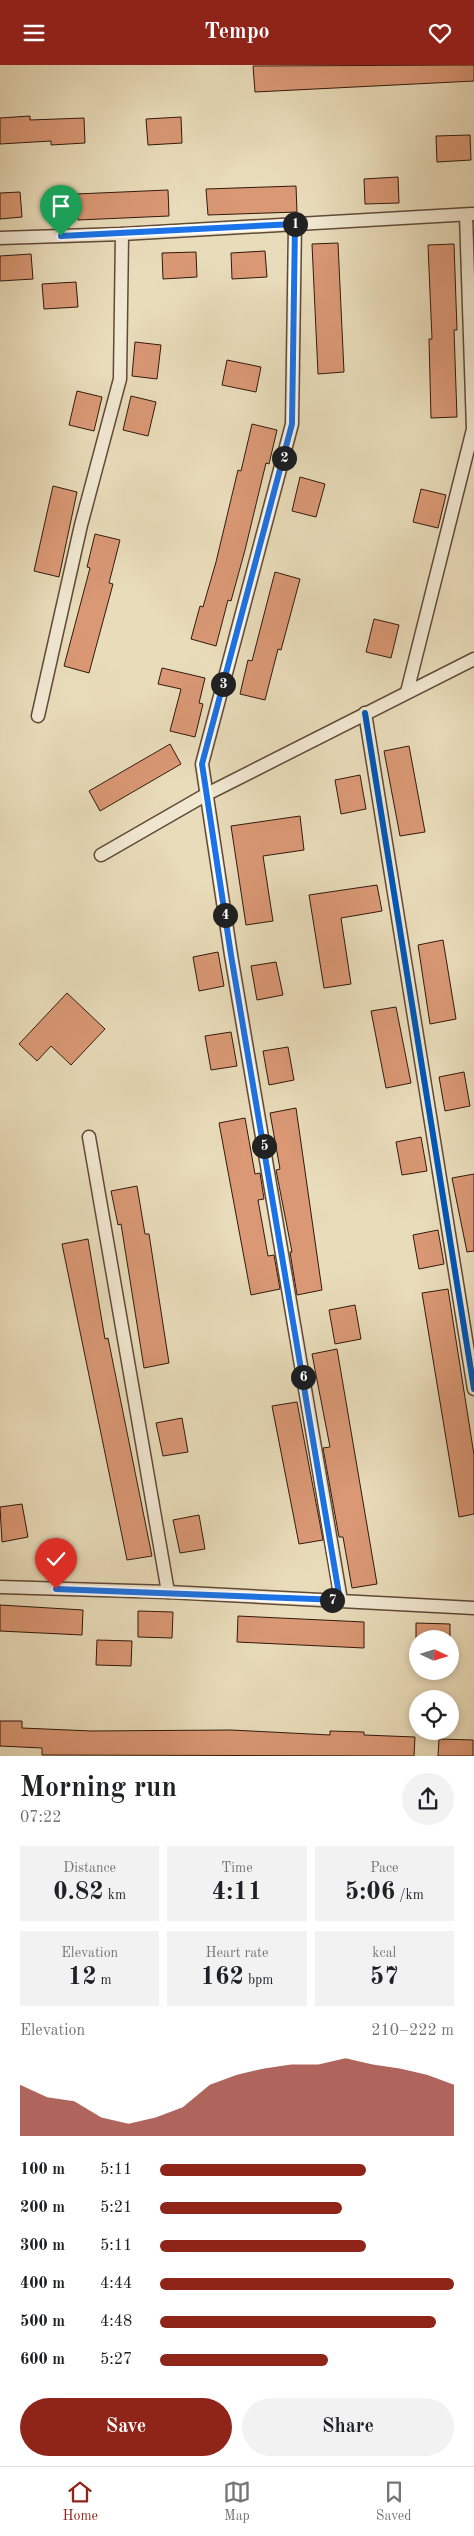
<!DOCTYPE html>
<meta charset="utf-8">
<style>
body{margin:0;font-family:"Old Standard TT",serif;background:#f2f2f2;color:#202124;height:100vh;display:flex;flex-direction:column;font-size:19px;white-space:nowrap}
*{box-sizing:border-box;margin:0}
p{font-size:16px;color:#757577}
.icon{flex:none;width:28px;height:28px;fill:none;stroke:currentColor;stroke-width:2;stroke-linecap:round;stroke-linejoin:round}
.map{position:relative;height:1691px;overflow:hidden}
.details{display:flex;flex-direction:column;background:#fff;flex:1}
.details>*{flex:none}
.needle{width:32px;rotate:94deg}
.fabs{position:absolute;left:409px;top:1565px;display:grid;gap:10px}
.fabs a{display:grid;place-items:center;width:50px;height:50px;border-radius:50%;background:#fff;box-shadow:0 2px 8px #0003;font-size:25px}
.pin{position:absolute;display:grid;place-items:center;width:42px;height:42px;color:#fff;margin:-51px -21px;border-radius:50% 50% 50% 0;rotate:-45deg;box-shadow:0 0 5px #0007}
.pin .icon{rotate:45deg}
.km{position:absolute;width:25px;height:25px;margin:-12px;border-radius:50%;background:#222;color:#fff;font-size:14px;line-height:25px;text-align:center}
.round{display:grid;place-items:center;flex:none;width:52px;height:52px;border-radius:26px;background:#f2f2f2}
.head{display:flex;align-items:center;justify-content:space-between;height:85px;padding:0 20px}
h1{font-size:28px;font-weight:600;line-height:38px}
.figures{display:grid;grid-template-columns:repeat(3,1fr);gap:8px;height:85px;padding:5px 20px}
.figures div{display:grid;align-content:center;border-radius:0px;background:#f2f2f2;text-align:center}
.figures b{font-size:25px;font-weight:600}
.figures small{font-size:14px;font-weight:400}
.figures p{font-size:14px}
.chart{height:140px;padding:10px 20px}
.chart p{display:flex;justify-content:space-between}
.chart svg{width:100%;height:90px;margin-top:5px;fill:#8f2418;opacity:.7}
.primary-button{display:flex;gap:10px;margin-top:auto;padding:10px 20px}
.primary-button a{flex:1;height:58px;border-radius:30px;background:#8f2418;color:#fff;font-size:20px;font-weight:600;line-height:58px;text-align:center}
.primary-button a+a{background:#f2f2f2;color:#202124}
ul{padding:0 20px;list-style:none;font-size:16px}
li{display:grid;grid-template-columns:80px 60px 1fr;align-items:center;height:38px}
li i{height:12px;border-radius:6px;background:#8f2418}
header{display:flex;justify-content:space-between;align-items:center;height:65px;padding:0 20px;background:#8f2418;color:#fff;font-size:22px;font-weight:600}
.dock{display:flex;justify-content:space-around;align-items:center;height:70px;border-top:1px solid #e0e0e0;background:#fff;font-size:14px;color:#757577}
.dock a{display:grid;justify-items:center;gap:2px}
.dock .selected{color:#8f2418}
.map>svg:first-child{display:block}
.building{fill:#da9875;stroke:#32190d}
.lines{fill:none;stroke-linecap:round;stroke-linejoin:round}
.street-casing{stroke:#604a38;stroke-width:15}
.street{stroke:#f1e8d2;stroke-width:12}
.cycleway-casing{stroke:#f1e8d2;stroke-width:9}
.cycleway{stroke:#0057b8;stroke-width:6}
.route-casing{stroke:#fff;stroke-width:10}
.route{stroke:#1a73e8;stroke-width:6}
</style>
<header><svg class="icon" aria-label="menu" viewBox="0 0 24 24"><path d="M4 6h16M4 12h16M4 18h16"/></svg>Tempo<svg class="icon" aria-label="heart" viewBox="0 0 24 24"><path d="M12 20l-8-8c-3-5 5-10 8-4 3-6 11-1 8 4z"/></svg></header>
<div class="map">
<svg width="474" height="1691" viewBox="0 0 474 1691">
<rect width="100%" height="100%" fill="#e9dcba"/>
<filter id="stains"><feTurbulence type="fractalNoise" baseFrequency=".004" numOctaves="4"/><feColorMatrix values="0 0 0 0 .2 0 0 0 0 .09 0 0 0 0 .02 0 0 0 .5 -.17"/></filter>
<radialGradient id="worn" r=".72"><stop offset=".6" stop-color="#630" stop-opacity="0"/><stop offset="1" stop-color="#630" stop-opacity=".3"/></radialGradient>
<g class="building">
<polygon points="474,0 474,16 255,27 253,1"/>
<polygon points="30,51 30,55 84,53 85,78 51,80 51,76 0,79 0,53"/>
<polygon points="181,52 182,78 148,80 146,54"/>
<polygon points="470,70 471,95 437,97 436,71"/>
<polygon points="398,112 399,138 365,139 364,114"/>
<polygon points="296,121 297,147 208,150 206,124"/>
<polygon points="168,125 169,151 78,155 76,129"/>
<polygon points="20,127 22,152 0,154 0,128"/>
<polygon points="338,178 344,307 318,309 312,179"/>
<polygon points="454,179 457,265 454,265 457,352 431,353 429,274 432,274 428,180"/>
<polygon points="265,186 267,212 232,214 231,188"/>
<polygon points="196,187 197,212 163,214 162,188"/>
<polygon points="31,189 33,214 0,216 0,191"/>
<polygon points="76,217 78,242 44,244 42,219"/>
<polygon points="135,277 161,280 157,314 132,311"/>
<polygon points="227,295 261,302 256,327 222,320"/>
<polygon points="77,326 102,332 94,366 69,360"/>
<polygon points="131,331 156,337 148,371 123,365"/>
<polygon points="252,359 277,365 269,399 266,398 245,485 231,536 228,535 216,581 191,574 200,541 203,542 216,497 238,405 241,406"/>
<polygon points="300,412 325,419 316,452 292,446"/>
<polygon points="53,421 77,427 59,512 34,506"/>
<polygon points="421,424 446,430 438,463 413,457"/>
<polygon points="95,469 120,475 109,518 113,519 89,608 64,601 90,503 87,502"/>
<polygon points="275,507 300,514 281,585 278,584 265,635 240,629 248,595 252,596"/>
<polygon points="374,554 399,560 391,593 366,587"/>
<polygon points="162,603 205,613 199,638 203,639 195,672 170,666 181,624 158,619"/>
<polygon points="170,679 181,699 100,746 89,726"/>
<polygon points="409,681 425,767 400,771 384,686"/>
<polygon points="360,710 366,744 341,749 335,715"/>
<polygon points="300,751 304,785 263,791 273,856 246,860 231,761"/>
<polygon points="377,820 382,846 341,853 351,919 324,923 309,830"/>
<polygon points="443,875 456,954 430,959 418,880"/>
<polygon points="218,887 224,921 199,926 193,892"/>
<polygon points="276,897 283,930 257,935 251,901"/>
<polygon points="67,928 105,964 71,1000 51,981 37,996 19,979"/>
<polygon points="396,942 411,1018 386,1023 371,946"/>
<polygon points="231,967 237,1001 211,1005 205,971"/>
<polygon points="288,982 294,1015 269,1020 263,986"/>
<polygon points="464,1007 470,1041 445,1046 439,1012"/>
<polygon points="296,1043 322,1225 297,1230 290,1187 292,1187 276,1105 280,1104 270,1048"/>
<polygon points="245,1053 255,1109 260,1108 264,1134 258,1135 268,1191 274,1190 280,1224 251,1230 219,1058"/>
<polygon points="421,1072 427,1106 402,1110 396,1077"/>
<polygon points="474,1109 474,1186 467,1187 452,1113"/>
<polygon points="137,1121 145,1169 149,1169 169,1298 144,1303 121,1159 118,1160 111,1126"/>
<polygon points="438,1165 444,1199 419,1204 413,1170"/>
<polygon points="88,1174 105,1274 108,1273 152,1491 127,1495 62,1179"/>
<polygon points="448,1224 474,1390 474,1449 459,1452 422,1228"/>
<polygon points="355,1240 361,1274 335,1279 329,1245"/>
<polygon points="337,1284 377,1519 352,1523 343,1472 339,1472 323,1383 330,1382 312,1289"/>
<polygon points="297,1337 323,1475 299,1479 272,1341"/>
<polygon points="182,1353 188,1387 163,1391 156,1358"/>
<polygon points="22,1439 28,1472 2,1477 0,1442"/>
<polygon points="199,1450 205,1484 180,1488 173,1455"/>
<polygon points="0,1540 83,1545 82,1570 0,1566"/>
<polygon points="138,1546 173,1547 172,1573 138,1572"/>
<polygon points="238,1551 364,1557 364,1583 237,1577"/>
<polygon points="416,1558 450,1559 450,1574 416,1574"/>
<polygon points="97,1575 132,1576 131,1601 96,1600"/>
<polygon points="0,1656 22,1656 22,1663 91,1666 231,1665 330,1670 330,1666 364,1667 364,1670 415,1672 414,1691 42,1690 42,1683 0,1681"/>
<polygon points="439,1674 473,1675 473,1691 438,1691"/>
</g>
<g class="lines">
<defs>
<g id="street">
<polyline points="295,159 292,359 202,699 231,890 341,1535"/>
<polyline points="0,173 122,169 472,149"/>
<polyline points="407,627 473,364 466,150"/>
<polyline points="365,648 474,1324"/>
<polyline points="38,651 81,460 120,314 122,169"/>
<polyline points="101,790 207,729 474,594"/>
<polyline points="89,1072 168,1527"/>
<polyline points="0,1522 168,1527 474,1543"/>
</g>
</defs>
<use href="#street" class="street-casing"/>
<use href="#street" class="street"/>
<defs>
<g id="cycleway">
<polyline points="295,159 292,359 202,699 231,890 341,1535"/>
<polyline points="365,648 474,1324"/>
</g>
</defs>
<use href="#cycleway" class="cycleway-casing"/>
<use href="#cycleway" class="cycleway"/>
</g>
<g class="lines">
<defs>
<polyline id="route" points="56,1524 340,1535 231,890 202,699 292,359 295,159 61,171"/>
</defs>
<use href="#route" class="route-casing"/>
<use href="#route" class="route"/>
</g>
<rect width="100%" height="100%" filter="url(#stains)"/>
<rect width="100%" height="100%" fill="url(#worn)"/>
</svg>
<div class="fabs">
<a><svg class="needle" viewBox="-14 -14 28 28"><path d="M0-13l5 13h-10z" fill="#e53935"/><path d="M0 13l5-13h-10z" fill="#757577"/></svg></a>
<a><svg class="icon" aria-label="locate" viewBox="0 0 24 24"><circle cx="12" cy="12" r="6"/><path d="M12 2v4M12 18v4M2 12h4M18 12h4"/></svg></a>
</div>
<div class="pin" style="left:61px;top:171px;background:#1e9e55"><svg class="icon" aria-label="arrive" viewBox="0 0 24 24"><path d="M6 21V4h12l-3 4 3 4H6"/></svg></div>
<div class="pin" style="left:56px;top:1524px;background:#d93025"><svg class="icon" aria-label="check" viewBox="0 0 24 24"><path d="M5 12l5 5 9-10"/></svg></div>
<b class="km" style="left:295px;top:159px">1</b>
<b class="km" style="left:284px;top:393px">2</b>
<b class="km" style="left:223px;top:619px">3</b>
<b class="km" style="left:225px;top:850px">4</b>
<b class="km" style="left:264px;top:1081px">5</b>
<b class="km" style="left:303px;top:1312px">6</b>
<b class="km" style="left:332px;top:1535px">7</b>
</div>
<section class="details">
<div class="head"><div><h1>Morning run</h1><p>07:22</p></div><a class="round"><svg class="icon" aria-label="share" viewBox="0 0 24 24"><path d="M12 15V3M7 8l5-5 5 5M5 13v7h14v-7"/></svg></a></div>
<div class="figures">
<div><p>Distance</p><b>0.82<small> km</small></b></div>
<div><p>Time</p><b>4:11</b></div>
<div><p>Pace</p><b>5:06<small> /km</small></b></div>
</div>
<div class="figures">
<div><p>Elevation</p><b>12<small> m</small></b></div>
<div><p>Heart rate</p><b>162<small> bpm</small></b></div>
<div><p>kcal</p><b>57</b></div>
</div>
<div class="chart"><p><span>Elevation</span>210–222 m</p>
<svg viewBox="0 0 160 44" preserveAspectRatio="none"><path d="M0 44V19L10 25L20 27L30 35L40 38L50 35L60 30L70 19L80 14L90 11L100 9L110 9L120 6L130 9L140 11L150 14L160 19V44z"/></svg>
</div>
<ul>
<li><b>100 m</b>5:11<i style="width:70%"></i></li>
<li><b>200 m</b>5:21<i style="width:62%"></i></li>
<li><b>300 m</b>5:11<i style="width:70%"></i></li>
<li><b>400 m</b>4:44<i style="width:100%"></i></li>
<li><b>500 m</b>4:48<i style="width:94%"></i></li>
<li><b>600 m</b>5:27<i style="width:57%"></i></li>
</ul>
<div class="primary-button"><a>Save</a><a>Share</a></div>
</section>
<nav class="dock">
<a class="selected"><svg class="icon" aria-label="home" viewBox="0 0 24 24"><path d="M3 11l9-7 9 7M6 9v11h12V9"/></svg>Home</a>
<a><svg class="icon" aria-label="map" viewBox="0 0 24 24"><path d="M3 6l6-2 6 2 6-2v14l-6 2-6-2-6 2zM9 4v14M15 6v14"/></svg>Map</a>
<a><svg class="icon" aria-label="saved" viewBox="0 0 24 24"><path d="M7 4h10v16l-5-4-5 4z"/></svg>Saved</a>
</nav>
